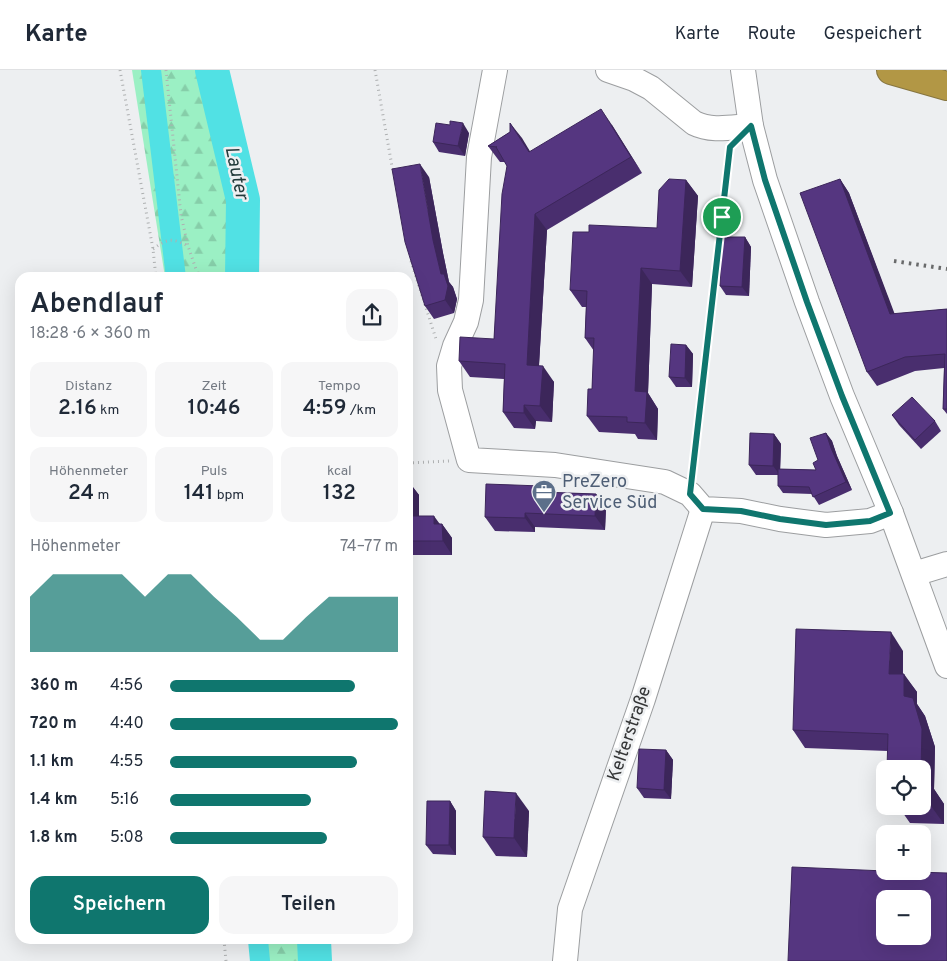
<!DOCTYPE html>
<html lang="de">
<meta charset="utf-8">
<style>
body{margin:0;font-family:Overpass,sans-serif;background:#f6f6f7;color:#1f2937;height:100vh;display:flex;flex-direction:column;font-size:19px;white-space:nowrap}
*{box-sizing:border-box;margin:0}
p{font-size:16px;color:#747a83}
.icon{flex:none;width:28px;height:28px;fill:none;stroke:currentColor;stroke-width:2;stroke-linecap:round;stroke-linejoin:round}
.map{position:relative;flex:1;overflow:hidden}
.drawer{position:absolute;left:15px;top:202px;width:398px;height:672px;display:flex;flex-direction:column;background:#fff;border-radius:15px;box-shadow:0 5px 20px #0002}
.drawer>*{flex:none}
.controls{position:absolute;left:876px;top:690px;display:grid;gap:10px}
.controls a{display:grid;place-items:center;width:55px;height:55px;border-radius:10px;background:#fff;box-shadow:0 5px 20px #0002;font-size:25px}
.pin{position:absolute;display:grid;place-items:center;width:42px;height:42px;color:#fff;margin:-21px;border:2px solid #fff;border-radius:50%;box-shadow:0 1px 5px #0007}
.round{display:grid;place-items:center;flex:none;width:52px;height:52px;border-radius:15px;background:#f6f6f7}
.overview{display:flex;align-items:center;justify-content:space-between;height:85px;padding:0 15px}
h1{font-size:28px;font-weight:600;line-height:38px}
.figures{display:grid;grid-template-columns:repeat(3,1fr);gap:8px;height:85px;padding:5px 15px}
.figures div{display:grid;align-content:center;border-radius:12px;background:#f6f6f7;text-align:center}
.figures b{font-size:21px;font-weight:600}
.figures small{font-size:14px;font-weight:400}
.figures p{font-size:14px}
.chart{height:140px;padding:10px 15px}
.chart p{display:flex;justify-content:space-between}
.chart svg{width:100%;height:90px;margin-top:5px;fill:#0f766e;opacity:.7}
.cta{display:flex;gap:10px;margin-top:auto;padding:10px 15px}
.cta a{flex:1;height:58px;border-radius:15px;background:#0f766e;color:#fff;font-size:20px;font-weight:600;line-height:58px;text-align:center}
.cta a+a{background:#f6f6f7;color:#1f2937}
ul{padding:0 15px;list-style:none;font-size:16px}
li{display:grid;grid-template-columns:80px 60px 1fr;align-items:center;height:38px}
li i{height:12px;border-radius:6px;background:#0f766e}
header{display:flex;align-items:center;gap:30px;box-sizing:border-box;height:70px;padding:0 25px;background:#fff;border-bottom:1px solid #e0e1e3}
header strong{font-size:24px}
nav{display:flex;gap:28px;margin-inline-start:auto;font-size:18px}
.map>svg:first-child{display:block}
.forest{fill:url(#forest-firs)}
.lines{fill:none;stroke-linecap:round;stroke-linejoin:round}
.canal{stroke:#51e1e4;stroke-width:20}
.river{stroke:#51e1e4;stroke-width:34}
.minor-casing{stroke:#9c9ea0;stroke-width:26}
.highway-casing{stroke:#867540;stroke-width:30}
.path{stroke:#aeb0b1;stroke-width:3;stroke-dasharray:1 4;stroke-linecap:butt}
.minor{stroke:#fff;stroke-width:24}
.highway{stroke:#b29745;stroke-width:28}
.rail{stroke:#696a6b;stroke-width:4;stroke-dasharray:2.5 5;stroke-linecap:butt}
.wall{fill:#492e6e}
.shaded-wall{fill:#3c265a}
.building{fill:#553680;stroke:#3c265a;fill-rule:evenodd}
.route-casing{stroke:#fff;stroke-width:10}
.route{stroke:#0f766e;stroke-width:6}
.labels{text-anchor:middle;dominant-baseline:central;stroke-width:5;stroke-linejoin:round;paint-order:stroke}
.service-label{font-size:18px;fill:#4e5e75;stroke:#edeff1;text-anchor:start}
.street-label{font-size:18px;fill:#343536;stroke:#edeff1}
.water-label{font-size:19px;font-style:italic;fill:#213a3a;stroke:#edeff1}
</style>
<header>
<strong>Karte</strong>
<nav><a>Karte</a><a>Route</a><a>Gespeichert</a></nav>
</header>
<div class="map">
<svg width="947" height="891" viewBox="0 0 947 891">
<defs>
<pattern id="forest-firs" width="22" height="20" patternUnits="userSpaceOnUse" patternTransform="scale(1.25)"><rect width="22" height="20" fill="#9bf0c4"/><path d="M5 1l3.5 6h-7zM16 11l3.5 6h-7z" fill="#86cea9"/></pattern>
</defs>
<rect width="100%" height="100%" fill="#edeff1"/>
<g class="forest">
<polygon points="132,0 222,0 253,122 251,207 165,207"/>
<polygon points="249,870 322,870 324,891 252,891"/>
</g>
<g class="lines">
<g class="canal">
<polyline points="151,0 176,208"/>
<polyline points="258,870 260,891"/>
</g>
<g class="river">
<polyline points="212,0 243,130 242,208"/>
<polyline points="314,870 315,891"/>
</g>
<defs>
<g id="minor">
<polyline points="495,0 479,87 471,230 466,252 455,276 449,296 450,320 469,390 555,395 665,412 690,424 703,439 741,441 780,449 826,455 870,451 891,443"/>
<path d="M608,0L634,9L651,18L694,53C712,62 732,57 751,56"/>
<polyline points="743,0 751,56 765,110 807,232 842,326 891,443 947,596"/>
<polyline points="914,504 947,494"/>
<polyline points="565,891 570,839 643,629 703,439"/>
</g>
<polyline id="highway" points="891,0 947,16"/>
</defs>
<use href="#minor" class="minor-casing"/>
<use href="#highway" class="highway-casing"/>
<g class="path">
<polyline points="120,0 153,179 156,208"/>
<polyline points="166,0 181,145 188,176 199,208"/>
<polyline points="375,0 393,102"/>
<path d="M153,179C168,168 172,168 188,176"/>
<polyline points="411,191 436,269"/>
<polyline points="408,393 449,391"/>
<polyline points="692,404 730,77"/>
<polyline points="224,870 226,891"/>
</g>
<use href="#minor" class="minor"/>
<use href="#highway" class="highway"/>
<polyline class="rail" points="894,191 947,199"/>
</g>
<g class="wall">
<polygon points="510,53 530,82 612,55 642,103 547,160 539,296 554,312 552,352 536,351 535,359 514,358 503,342 504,309 470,307 459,291 494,269 507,96 505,92 500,92 488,76 510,62"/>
<polygon points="469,63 465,86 439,82 433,72"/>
<polygon points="429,107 443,183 449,212 453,217 457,229 454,243 434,249 425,236"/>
<polygon points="840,109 849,123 894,244 947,239 947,344 943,339 944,298 915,301 877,316 867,302"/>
<polygon points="686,110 698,126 692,217 652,214 648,323 658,339 657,370 638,369 635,364 599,362 587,346 592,319 594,281 585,268 586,237 582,237 570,220 589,162 657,158"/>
<polygon points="745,167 751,177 749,226 726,225 720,216"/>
<polygon points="686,275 693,284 692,317 676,317 669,307"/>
<polygon points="892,345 935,351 941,361 921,379 899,355"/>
<polygon points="826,363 832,371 837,386 852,420 819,435 812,424 783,423 778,416 778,405 756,405 749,395 774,364 781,374 780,399 816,400"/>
<polygon points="408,412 409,412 419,425 419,446 440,454 442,454 452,468 452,485 408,485"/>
<polygon points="541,416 545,422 596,424 606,438 605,460 535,457 535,462 495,461 485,447"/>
<polygon points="903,581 903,604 917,622 917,634 925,646 935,677 934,719 944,734 944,754 910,753 898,736 922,736 888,681 805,678 793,660"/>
<polygon points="666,680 673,690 671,729 644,728 637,718"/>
<polygon points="450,731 456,741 456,785 433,784 426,775"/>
<polygon points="529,741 527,787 496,786 483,767"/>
</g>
<g class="shaded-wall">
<polygon points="601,39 612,55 642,103 631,87"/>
<polygon points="463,53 469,63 465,86 458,76"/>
<polygon points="510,53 522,68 540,98 529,82"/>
<polygon points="420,94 429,107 443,183 449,212 453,217 457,229 454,243 445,230 441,204 433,170"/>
<polygon points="840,109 849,123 900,258 890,244"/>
<polygon points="686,110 698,126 692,217 680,201"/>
<polygon points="535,144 547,160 538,311 527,295"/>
<polygon points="745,167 751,177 749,226 742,217"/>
<polygon points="641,198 652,214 648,323 658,339 657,370 645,353 635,321"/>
<polygon points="686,275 693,284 692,317 685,308"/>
<polygon points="543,296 554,312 552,352 540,336"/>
<polygon points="524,335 536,351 535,359 524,343"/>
<polygon points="826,363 832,371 837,386 852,420 846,412 831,378"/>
<polygon points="774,364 781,374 780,405 773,396"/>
<polygon points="409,412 419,425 419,460 409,446"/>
<polygon points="541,416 551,430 540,422"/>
<polygon points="596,424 606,438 605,460 595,446"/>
<polygon points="525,443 535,457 535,462 525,448"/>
<polygon points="434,446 442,457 442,454 452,468 452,485 443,471 434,454"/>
<polygon points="891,562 903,581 902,622 889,604"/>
<polygon points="904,604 917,622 917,634 925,646 935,677 934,719 944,734 944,754 931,736 922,718 922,699 921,699 904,626"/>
<polygon points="666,680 673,690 671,729 664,720"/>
<polygon points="516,723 529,741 527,787 514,768"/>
<polygon points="450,731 456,741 456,785 449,775"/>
</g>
<g class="building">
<polygon points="601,39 631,87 535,144 527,295 543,296 540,336 524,335 524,343 503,342 505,294 459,291 460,267 494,269 502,124 507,96 496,77 497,77 488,76 510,62 510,53 529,82"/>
<polygon points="450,51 463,53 458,76 433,72 436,53 450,55"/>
<polygon points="420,94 433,170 441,204 444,204 448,216 445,230 425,236 405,172 392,99"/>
<polygon points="669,109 686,110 680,201 641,198 635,321 647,322 645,353 627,352 627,347 587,346 588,319 592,319 594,268 585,268 587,221 570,220 573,162 589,162 589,155 657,158 659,120"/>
<polygon points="840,109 890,244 947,239 947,339 943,339 945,284 905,287 867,302 800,123"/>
<polygon points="722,167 745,167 742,217 720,216"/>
<polygon points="671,274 686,275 685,308 669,307"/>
<polygon points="912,327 935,351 915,370 892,345"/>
<polygon points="750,363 774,364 773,396 749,395"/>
<polygon points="826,363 831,378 846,412 813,427 809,417 778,416 778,399 816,400 813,393 818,390 810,368"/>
<polygon points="408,412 409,412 409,446 434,446 434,454 442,454 443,471 408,471"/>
<polygon points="486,414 541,416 540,422 596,424 595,446 525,443 525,448 485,447"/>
<polygon points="796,559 891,562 889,604 904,604 904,626 913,628 922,659 921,699 887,699 888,664 793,660"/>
<polygon points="639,679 666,680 664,720 637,718"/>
<polygon points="922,716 932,716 931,736 922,736"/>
<polygon points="485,721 516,723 514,768 483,767"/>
<polygon points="427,731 450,731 449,775 426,775"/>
<path d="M792,797L885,801L947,803V891H788ZM885,829H922V866H885Z"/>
</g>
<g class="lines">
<defs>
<polygon id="route" points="751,56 765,110 807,232 842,326 890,443 870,451 826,455 780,449 741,441 703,439 690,424 730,77"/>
</defs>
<use href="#route" class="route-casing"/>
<use href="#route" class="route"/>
</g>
<defs>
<symbol id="office-pin" viewBox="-11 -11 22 30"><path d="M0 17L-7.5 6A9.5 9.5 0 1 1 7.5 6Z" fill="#5c6f8a" stroke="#edeff1"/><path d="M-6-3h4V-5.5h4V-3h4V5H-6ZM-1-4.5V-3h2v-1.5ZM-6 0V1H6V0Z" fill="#fff"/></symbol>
</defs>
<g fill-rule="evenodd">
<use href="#office-pin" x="530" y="408" width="28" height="38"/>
</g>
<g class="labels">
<g class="service-label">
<text x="562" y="412">PreZero<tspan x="562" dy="21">Service Süd</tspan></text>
</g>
<g class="street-label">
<text transform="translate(630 664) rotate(-71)">Kelterstraße</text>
</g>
<g class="water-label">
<text transform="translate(236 103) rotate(78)">Lauter</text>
</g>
</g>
</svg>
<div class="controls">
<a><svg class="icon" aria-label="locate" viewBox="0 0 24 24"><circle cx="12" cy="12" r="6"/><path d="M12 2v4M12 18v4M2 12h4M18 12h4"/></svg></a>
<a>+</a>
<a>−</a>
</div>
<div class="pin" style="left:722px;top:147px;background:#1e9e55"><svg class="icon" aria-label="arrive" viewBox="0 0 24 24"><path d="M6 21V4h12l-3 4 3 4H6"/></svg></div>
<section class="drawer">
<div class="overview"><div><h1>Abendlauf</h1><p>18:28 · 6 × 360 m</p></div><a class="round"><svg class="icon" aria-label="share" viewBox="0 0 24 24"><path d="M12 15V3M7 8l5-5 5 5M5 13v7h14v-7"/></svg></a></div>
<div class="figures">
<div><p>Distanz</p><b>2.16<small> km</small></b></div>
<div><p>Zeit</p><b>10:46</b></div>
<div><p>Tempo</p><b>4:59<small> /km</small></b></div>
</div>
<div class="figures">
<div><p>Höhenmeter</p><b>24<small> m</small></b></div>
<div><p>Puls</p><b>141<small> bpm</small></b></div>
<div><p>kcal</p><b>132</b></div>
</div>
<div class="chart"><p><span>Höhenmeter</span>74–77 m</p>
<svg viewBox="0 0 160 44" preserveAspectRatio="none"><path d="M0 44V17L10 6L20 6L30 6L40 6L50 17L60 6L70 6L80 17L90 27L100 38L110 38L120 27L130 17L140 17L150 17L160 17V44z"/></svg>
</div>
<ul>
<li><b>360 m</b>4:56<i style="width:81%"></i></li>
<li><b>720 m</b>4:40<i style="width:100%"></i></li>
<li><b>1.1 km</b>4:55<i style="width:82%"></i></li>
<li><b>1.4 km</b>5:16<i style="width:62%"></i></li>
<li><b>1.8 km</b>5:08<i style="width:69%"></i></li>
</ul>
<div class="cta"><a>Speichern</a><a>Teilen</a></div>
</section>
</div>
